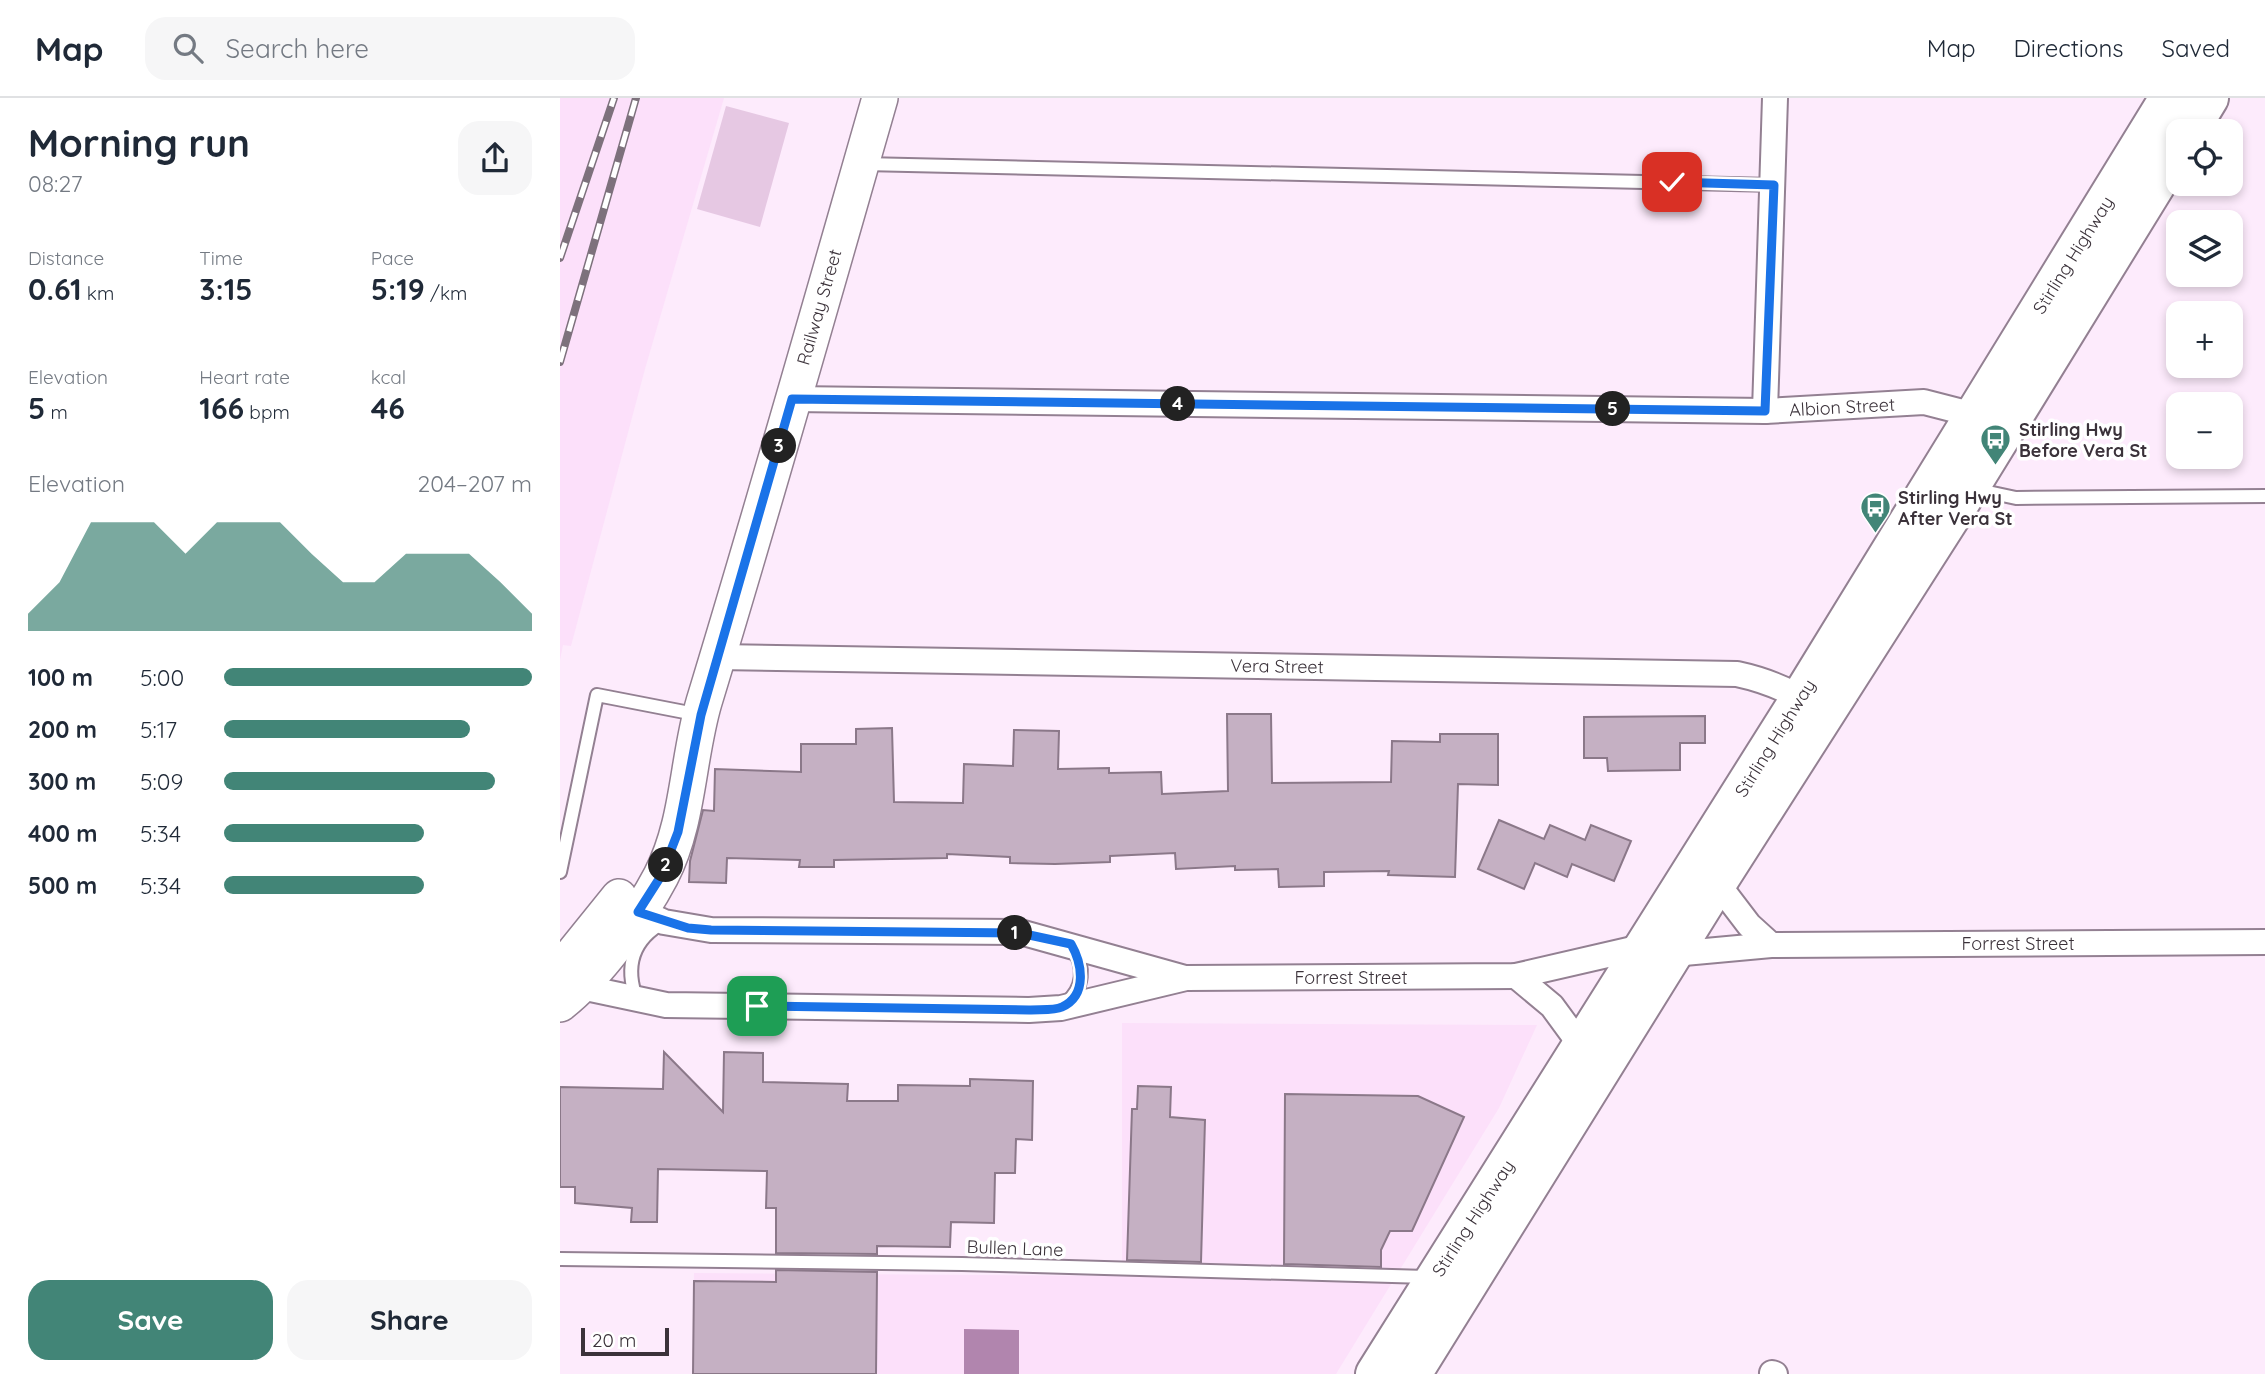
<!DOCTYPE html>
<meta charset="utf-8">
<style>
body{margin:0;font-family:Quicksand,sans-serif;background:#f6f6f7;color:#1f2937;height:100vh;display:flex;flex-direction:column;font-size:26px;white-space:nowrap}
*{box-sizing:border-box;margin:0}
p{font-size:23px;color:#747a83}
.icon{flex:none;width:38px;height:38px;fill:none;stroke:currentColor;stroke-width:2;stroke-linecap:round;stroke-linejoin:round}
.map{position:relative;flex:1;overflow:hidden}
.details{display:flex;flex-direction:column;background:#fff;width:560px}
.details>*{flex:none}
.buttons{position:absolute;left:1606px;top:21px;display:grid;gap:14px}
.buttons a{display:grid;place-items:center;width:77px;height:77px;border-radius:14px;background:#fff;box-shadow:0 4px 10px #0003;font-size:35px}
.scale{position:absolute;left:21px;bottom:18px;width:88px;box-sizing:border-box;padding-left:7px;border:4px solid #3b323a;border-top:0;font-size:19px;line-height:24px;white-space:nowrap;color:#3b323a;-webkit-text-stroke:5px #fff;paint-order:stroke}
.pin{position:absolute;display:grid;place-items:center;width:60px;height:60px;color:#fff;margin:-30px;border-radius:14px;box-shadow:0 4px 10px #0006}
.km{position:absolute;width:35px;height:35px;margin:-18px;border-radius:50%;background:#222;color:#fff;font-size:19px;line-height:35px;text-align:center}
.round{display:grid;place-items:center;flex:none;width:74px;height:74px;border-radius:21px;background:#f6f6f7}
.head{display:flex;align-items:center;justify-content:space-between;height:119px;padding:0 28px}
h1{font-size:38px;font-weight:700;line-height:52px}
.stats{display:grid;grid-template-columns:repeat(3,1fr);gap:10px;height:119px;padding:7px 28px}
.stats div{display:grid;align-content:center}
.stats b{font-size:30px;font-weight:700}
.stats small{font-size:19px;font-weight:400}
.stats p{font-size:19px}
.chart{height:196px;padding:14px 28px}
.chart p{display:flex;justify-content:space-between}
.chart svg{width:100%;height:126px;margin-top:7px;fill:#428577;opacity:.7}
.cta{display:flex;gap:14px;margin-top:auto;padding:14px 28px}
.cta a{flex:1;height:80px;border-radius:21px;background:#428577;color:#fff;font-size:28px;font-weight:700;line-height:80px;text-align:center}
.cta a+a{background:#f6f6f7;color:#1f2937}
ul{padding:0 28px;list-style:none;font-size:23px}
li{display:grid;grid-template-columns:112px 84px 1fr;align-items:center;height:52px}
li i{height:18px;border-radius:9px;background:#428577}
header{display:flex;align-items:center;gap:42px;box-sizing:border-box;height:98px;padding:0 35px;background:#fff;border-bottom:2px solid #e0e1e3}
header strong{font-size:33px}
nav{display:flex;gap:38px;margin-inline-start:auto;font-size:24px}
.search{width:490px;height:63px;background:#f6f6f7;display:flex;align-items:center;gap:18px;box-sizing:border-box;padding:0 24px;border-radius:21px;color:#747a83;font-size:26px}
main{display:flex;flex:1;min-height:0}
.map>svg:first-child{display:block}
.built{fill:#fce0fa}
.green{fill:#e6c8e3}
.water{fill:#b185ae}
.building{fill:#c5b0c3;stroke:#8b7889;stroke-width:2}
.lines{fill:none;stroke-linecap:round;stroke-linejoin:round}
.lane-casing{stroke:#938092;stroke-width:16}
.street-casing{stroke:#938092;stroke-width:28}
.secondary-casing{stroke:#938092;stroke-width:38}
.highway-casing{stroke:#938092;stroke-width:42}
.lane{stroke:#fff;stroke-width:12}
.street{stroke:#fff;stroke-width:24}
.secondary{stroke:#fff;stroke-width:35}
.highway{stroke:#fff;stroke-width:38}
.rail-casing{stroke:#7d717c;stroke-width:8}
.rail{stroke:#fff;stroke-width:5;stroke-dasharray:16;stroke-linecap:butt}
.route-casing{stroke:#fff;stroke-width:14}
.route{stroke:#1a73e8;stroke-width:9}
.labels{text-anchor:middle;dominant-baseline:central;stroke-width:7;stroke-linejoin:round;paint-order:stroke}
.street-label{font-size:18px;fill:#3b323a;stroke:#fff}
.poi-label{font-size:18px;font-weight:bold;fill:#3b323a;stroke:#fff;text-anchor:start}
</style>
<header>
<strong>Map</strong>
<div class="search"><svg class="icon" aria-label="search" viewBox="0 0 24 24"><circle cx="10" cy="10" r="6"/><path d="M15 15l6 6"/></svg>Search here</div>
<nav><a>Map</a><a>Directions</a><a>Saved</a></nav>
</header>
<main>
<section class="details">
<div class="head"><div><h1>Morning run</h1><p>08:27</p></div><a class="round"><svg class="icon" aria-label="share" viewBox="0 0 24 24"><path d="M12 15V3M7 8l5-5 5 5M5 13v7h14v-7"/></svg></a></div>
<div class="stats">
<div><p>Distance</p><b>0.61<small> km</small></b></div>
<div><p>Time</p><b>3:15</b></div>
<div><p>Pace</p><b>5:19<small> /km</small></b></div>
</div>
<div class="stats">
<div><p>Elevation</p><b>5<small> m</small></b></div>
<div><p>Heart rate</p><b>166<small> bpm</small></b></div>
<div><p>kcal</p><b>46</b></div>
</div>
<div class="chart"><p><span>Elevation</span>204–207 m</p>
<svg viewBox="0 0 160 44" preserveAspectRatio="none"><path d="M0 44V38L10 27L20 6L30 6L40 6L50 17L60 6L70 6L80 6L90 17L100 27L110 27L120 17L130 17L140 17L150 27L160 38V44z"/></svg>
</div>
<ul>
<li><b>100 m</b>5:00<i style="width:100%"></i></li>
<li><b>200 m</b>5:17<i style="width:80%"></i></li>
<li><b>300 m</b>5:09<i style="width:88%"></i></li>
<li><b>400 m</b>5:34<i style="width:65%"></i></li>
<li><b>500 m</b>5:34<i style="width:65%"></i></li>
</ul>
<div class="cta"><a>Save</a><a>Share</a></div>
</section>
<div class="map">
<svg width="1705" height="1276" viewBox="0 0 1705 1276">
<rect width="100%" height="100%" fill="#fdebfc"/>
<g class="built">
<polygon points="0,0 164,0 85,271 11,548 3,547 0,562"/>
<polygon points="562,925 977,927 939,1010 776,1276 132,1276 134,1175 562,1178"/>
</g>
<polygon class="green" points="166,8 229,25 200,129 137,111"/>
<polygon class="water" points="404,1231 459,1232 459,1276 404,1276"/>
<g class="building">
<polygon points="667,616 711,616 712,685 831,684 832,643 880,644 880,636 938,636 938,687 898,686 895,779 828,777 829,773 764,774 764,788 719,789 718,771 675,772 675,768 616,771 615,755 550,758 550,764 495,766 450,765 450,759 387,756 387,760 274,762 274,769 239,769 240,762 167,760 166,785 129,784 130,763 143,712 154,713 155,671 241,674 241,646 296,646 296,631 332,630 334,704 403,705 404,666 453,668 454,632 499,633 498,671 549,670 549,675 601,674 602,696 668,693"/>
<polygon points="1145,618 1145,645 1120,645 1120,672 1048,673 1047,660 1024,660 1024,619"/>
<polygon points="939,722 984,741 990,727 1025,742 1031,727 1071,743 1054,783 1012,766 1007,779 975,765 964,791 918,771"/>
<polygon points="104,954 163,1014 164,954 203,955 203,984 288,986 287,1003 338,1003 338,987 410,988 410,981 473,983 472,1042 456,1041 455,1075 435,1075 434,1125 391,1124 390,1149 317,1148 317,1156 216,1155 216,1110 206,1110 207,1073 98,1071 97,1124 71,1124 72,1110 15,1105 15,1089 0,1089 0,989 103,991"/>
<polygon points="578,988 611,989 610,1019 645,1022 641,1164 567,1162 572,1011 577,1011"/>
<polygon points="725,996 858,998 904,1019 852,1133 830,1133 821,1152 821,1169 724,1166"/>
<polygon points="216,1172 317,1174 316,1276 133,1276 134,1183 216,1184"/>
</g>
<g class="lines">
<defs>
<g id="lane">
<polyline points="304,66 1214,87"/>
<polyline points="1418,387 1428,394 1456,400 1705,398"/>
<polyline points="0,774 37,597 140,617"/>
<path d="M77,902C64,868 73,841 104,824"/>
<path d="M506,905C524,890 525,869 513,850"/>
<polyline points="0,1161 402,1166 867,1179"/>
</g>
<g id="street">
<polyline points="232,301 1205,313 1364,304 1399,313 1423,328"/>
<polyline points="1205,313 1215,0"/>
<path d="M158,559L1177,576C1205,582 1228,591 1253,607"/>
<polyline points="1157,785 1189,827 1211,847"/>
<polyline points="67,807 104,824 151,832 460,834 625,880"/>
<polyline points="1113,856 1211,847 1705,844"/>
<polyline points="956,878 992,908 1022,949"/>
<polyline points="7,886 106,907 469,912 501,910 626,880 956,878 1086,848"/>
<polyline points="1212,1275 1215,1276"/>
</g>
<g id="secondary">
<polyline points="0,872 59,799"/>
<path d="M0,906C37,877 79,820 101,778C129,724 127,662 144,604C205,404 262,202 320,0"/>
</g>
<g id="highway">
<polyline points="1629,33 1649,0"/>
<polyline points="815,1276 1241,599 1609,0"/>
<polyline points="852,1276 1157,785 1413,384 1619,49"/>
</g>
</defs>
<use href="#lane" class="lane-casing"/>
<use href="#street" class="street-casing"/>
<use href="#secondary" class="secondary-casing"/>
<use href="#highway" class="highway-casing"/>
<use href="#lane" class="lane"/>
<use href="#street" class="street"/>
<use href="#secondary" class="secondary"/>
<use href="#highway" class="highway"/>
<defs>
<g id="rail">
<polyline points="0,160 54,0"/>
<polyline points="0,264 76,0"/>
</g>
</defs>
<use href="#rail" class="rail-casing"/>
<use href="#rail" class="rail"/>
</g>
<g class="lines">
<defs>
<path id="route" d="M197,908L469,912C478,911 494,913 502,909C528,897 522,865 511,846L460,835L151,832L128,830L78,814L101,778L118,734L141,617L232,301L1205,313L1214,87L1112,84"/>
</defs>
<use href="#route" class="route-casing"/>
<use href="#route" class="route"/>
</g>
<defs>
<symbol id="bus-pin" viewBox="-11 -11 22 30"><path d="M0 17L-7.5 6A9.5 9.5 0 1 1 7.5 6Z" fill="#428577" stroke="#fff"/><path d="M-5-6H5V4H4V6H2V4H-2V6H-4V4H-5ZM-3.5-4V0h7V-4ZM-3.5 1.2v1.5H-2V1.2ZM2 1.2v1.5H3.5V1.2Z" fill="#fff"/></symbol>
</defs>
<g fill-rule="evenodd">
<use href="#bus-pin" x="1418" y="324" width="35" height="47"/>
<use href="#bus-pin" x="1298" y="392" width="35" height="47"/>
</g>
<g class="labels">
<g class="street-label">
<text transform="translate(1513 157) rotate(-58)">Stirling Highway</text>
<text transform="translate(259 209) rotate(-74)">Railway Street</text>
<text transform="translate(1282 309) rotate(-3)">Albion Street</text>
<text transform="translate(717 568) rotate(1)">Vera Street</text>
<text transform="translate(1215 640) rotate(-58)">Stirling Highway</text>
<text x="1458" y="845">Forrest Street</text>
<text x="791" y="879">Forrest Street</text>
<text transform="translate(913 1120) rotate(-57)">Stirling Highway</text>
<text transform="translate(455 1150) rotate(2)">Bullen Lane</text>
</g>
<g class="poi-label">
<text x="1459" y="331">Stirling Hwy<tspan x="1459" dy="21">Before Vera St</tspan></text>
<text x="1338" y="399">Stirling Hwy<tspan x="1338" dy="21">After Vera St</tspan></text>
</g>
</g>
</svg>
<div class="buttons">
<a><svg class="icon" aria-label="locate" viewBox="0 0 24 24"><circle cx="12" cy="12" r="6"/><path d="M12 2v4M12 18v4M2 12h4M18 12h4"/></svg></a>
<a><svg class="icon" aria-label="layers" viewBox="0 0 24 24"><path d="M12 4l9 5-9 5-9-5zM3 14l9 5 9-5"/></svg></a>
<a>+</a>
<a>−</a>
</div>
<div class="scale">20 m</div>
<div class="pin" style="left:197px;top:908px;background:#1e9e55"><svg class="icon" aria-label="arrive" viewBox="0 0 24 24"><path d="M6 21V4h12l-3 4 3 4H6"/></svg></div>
<div class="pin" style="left:1112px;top:84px;background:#d93025"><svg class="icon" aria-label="check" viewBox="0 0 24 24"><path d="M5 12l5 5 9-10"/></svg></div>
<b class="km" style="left:455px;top:835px">1</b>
<b class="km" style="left:106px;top:767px">2</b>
<b class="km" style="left:219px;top:348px">3</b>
<b class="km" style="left:618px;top:306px">4</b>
<b class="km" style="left:1053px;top:311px">5</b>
</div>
</main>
